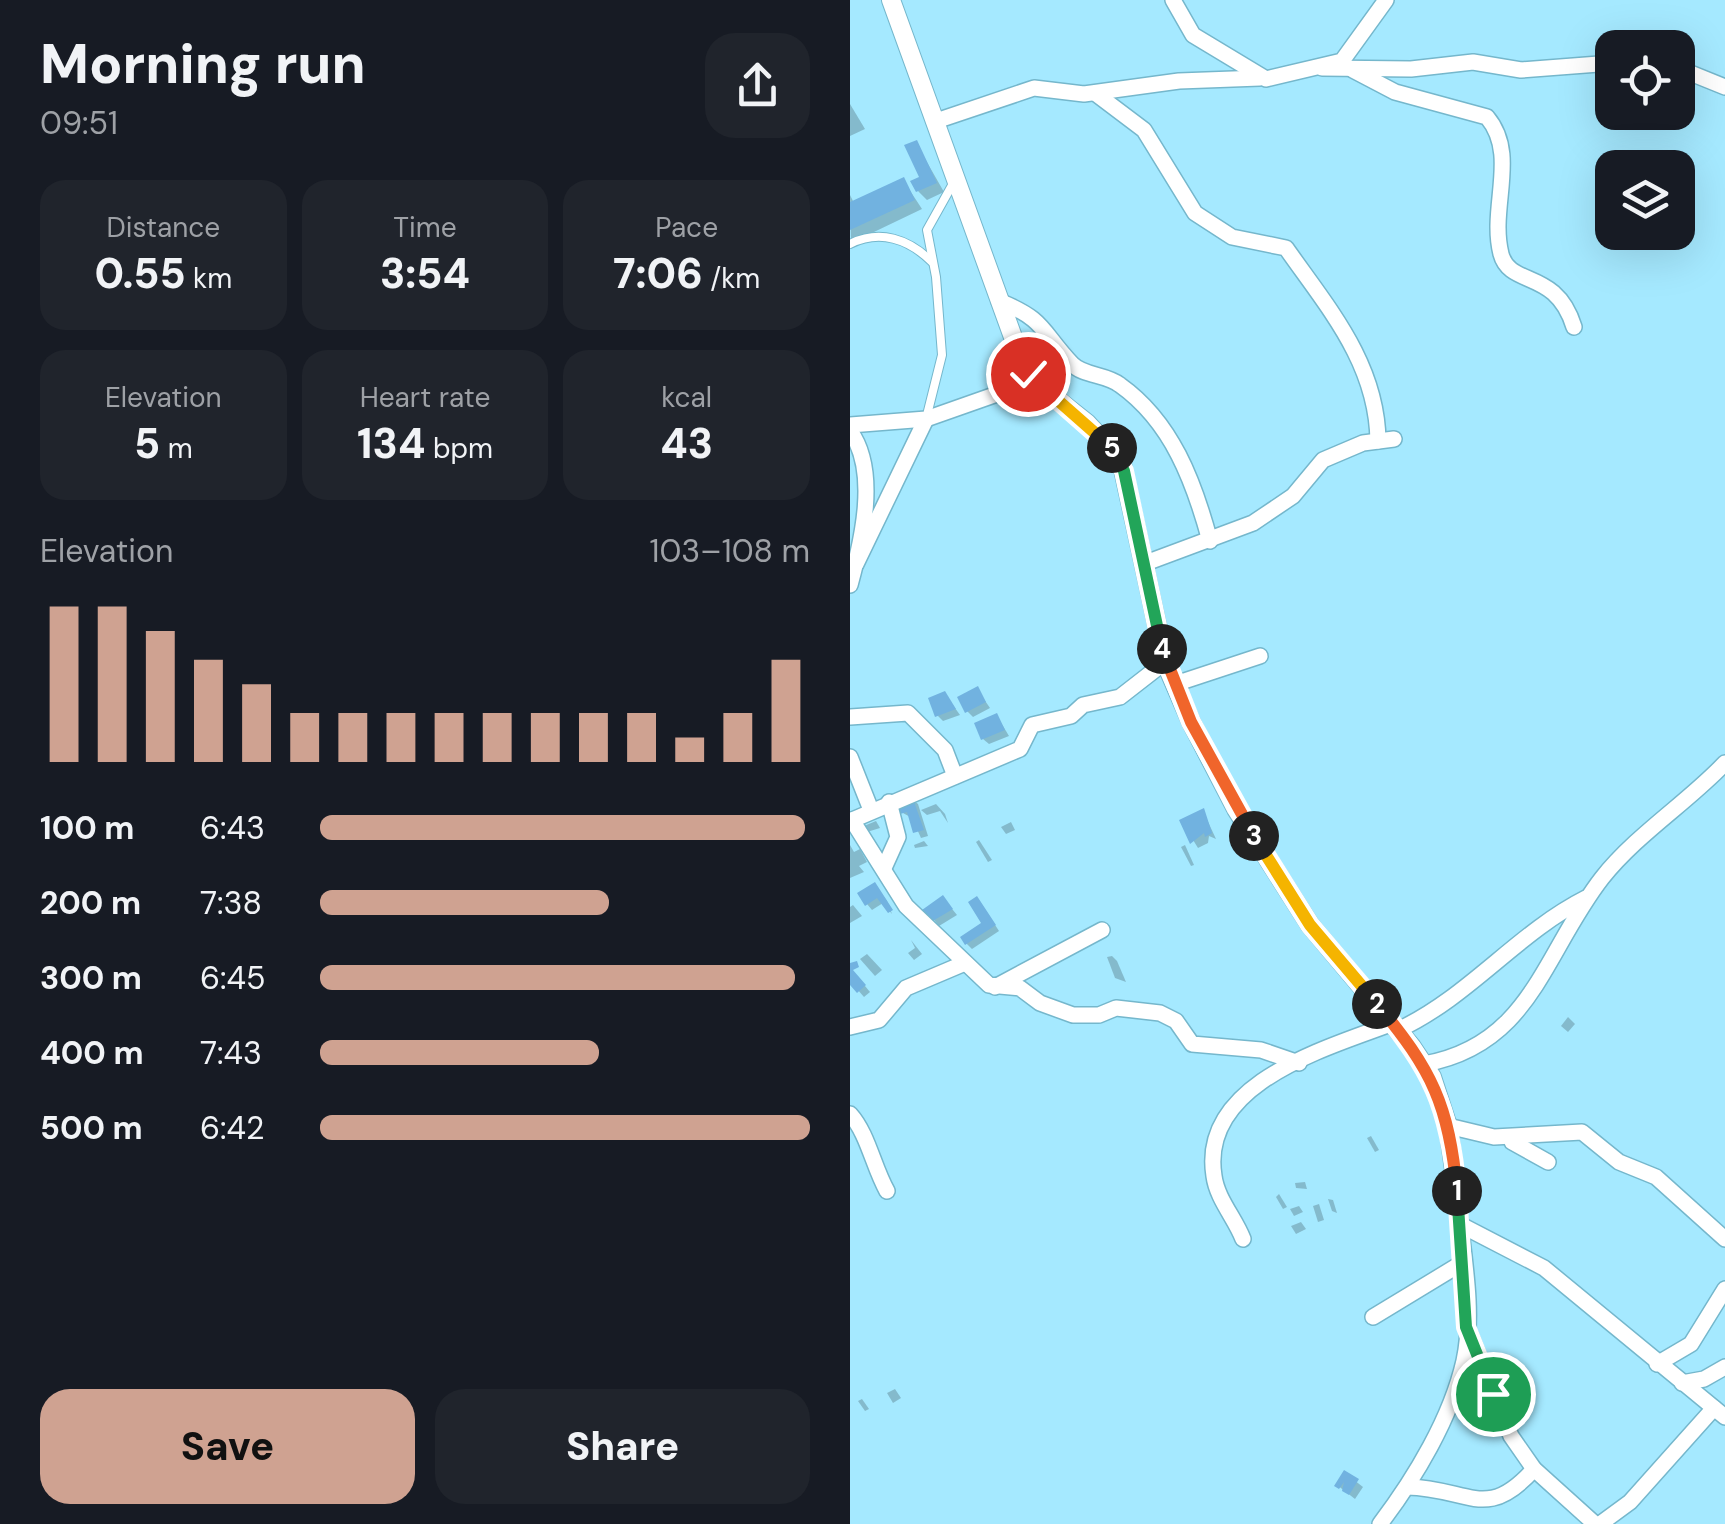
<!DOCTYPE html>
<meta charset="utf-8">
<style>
body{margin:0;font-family:"DM Sans",sans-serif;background:#20242c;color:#f1f3f6;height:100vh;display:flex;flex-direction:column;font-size:38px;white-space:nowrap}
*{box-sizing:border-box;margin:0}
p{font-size:32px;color:#9ea1a6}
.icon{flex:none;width:55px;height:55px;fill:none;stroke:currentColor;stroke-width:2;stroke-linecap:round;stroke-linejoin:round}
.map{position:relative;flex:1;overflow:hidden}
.sheet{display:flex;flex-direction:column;background:#171b24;width:850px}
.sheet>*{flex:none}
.tools{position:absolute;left:745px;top:30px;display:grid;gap:20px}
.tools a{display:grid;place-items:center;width:100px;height:100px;border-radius:20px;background:#171b24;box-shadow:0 10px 40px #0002;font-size:50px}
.pin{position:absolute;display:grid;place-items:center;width:85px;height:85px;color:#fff;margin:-42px;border:5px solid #fff;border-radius:50%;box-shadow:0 2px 10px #0007}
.km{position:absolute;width:50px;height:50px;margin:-25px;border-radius:50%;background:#222;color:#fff;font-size:28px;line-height:50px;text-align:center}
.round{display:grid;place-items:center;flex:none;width:105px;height:105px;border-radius:30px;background:#20242c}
.head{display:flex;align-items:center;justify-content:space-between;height:170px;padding:0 40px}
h1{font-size:55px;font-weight:800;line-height:75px}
.figures{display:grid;grid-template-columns:repeat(3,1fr);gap:15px;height:170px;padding:10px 40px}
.figures div{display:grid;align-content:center;border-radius:25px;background:#20242c;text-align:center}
.figures b{font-size:42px;font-weight:800}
.figures small{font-size:28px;font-weight:400}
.figures p{font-size:28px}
.chart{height:280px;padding:20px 40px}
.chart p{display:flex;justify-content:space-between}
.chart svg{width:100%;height:180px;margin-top:10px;stroke:#cfa291;stroke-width:6}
.primary-button{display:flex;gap:20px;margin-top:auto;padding:20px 40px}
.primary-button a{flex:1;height:115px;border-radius:30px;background:#cfa291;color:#111;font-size:40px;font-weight:800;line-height:115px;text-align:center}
.primary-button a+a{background:#20242c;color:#f1f3f6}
ul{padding:0 40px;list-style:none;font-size:32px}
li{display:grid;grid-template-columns:160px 120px 1fr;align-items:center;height:75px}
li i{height:25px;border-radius:12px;background:#cfa291}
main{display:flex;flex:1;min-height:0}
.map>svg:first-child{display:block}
.shadow{fill:#0003}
.building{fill:#71b2e0}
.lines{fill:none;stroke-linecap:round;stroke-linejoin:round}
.service-casing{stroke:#75b7cc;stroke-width:10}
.minor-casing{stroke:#75b7cc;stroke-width:18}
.tertiary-casing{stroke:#75b7cc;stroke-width:20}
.service{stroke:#fff;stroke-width:8}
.minor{stroke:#fff;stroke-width:15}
.tertiary{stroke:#fff;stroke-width:18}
.split-1-casing{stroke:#fff;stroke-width:20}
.split-2-casing{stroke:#fff;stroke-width:20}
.split-3-casing{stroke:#fff;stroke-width:20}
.split-4-casing{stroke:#fff;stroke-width:20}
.split-5-casing{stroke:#fff;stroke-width:20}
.split-6-casing{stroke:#fff;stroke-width:20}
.split-1{stroke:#22a559;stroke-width:12}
.split-2{stroke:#f0652b;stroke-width:12}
.split-3{stroke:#f5b400;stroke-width:12}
.split-4{stroke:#f0652b;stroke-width:12}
.split-5{stroke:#22a559;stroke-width:12}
.split-6{stroke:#f5b400;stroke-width:12}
</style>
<main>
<section class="sheet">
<div class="head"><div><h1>Morning run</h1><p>09:51</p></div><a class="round"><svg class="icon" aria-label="share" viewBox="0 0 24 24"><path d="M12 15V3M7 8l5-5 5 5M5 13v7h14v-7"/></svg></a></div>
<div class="figures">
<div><p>Distance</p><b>0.55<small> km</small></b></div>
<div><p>Time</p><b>3:54</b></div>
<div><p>Pace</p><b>7:06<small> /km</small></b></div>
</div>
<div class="figures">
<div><p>Elevation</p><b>5<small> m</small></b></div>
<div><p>Heart rate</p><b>134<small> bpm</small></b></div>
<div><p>kcal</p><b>43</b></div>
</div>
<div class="chart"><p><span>Elevation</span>103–108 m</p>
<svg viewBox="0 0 160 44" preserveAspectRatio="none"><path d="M5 44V6M15 44V6M25 44V12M35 44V19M45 44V25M55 44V32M65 44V32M75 44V32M85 44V32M95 44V32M105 44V32M115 44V32M125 44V32M135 44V38M145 44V32M155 44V19"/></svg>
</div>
<ul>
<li><b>100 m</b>6:43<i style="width:99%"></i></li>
<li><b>200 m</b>7:38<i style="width:59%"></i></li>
<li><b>300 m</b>6:45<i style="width:97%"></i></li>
<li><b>400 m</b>7:43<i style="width:57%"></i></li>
<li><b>500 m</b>6:42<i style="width:100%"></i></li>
</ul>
<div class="primary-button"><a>Save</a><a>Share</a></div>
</section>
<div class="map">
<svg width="875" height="1524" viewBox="0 0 875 1524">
<rect width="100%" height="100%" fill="#a5e9ff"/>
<g class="shadow">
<polygon points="0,104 15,129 0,136"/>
<polygon points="66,143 94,192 77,200 68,191 73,178"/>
<polygon points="53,180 72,209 1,243 0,195 4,203"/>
<polygon points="127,689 140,708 123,717 117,711"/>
<polygon points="95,694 110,715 93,721 88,716"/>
<polygon points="147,716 159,736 139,744 133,739"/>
<polygon points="62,799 68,804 78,836 71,838 62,818 53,813"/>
<polygon points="86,804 95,814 98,823 90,811 77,815 71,810"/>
<polygon points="353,811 366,839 359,836 358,843 348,848 332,822"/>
<polygon points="26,821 30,828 17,832 14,826"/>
<polygon points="161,822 165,830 156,834 151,827"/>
<polygon points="129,840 142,860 138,862 126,842"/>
<polygon points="74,841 78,846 65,848 64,845"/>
<polygon points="0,845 4,852 10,849 17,862 9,866 14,872 0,878"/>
<polygon points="335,845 344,865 341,866 331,847"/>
<polygon points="25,885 37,901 42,914 33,903 22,910 17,904"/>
<polygon points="98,904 107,915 89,926 76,910"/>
<polygon points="3,905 12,916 0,923 0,907"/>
<polygon points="132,905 149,931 122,949 116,943 135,924"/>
<polygon points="61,940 72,954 64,960 58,953 65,948"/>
<polygon points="17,954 32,970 25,976 10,959"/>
<polygon points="262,956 267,961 276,982 265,978 257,957"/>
<polygon points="0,968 20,992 14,997 0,981"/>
<polygon points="718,1017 725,1024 718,1032 711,1026"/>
<polygon points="521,1136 529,1150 525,1152 517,1138"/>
<polygon points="455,1182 457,1189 446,1188 445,1183"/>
<polygon points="429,1194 437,1207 433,1209 426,1197"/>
<polygon points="478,1199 483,1200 487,1213 482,1211"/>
<polygon points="469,1204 474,1220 468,1222 463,1206"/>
<polygon points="449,1206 453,1212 444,1216 440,1209"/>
<polygon points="451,1222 456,1229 446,1234 441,1226"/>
<polygon points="45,1389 51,1398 43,1403 37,1393"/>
<polygon points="12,1399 19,1409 15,1411 8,1401"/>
<polygon points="495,1473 513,1487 505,1499 487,1485"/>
</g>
<g class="building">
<polygon points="67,140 87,183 66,192 60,181 69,177 54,145"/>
<polygon points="54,177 65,200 0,230 0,202"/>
<polygon points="128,686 136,702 115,713 107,697"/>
<polygon points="95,691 106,709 85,717 78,698"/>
<polygon points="147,713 155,730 131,740 124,723"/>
<polygon points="62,796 74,830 63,833 57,812 50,814 46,801"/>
<polygon points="354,808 362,833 355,837 354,833 340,844 329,820"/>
<polygon points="25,882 43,910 38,913 27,898 15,906 7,893"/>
<polygon points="93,895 103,909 81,922 72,910"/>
<polygon points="127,896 146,925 115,945 110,937 131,923 118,902"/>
<polygon points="7,961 9,967 3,970 16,985 7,993 0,985 0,963"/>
<polygon points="494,1470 509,1479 499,1495 492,1491 494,1482 489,1489 484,1486"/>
</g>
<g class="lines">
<defs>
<g id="service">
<path d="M0,244C30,229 59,239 82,262"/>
<polyline points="76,419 92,355 86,277 77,230 105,180"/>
</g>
<g id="minor">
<polyline points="323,0 343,35 416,79 492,61 536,0"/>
<polyline points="472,68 561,69 623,62 671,70 762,63"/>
<polyline points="828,68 875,87"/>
<path d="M503,70L545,92L637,117C669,155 639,207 651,254C660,288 706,268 724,327"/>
<path d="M245,93L294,130L345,213L382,237L436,248C478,308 527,363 528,441"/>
<polyline points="86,121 184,88 234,94 329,81 410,78"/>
<path d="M149,301C196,320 190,330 222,364C233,376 256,374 270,385C322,422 344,482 360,541"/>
<polyline points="0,425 76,419 184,381"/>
<path d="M0,431C29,471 12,541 0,585"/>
<polyline points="6,564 76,419"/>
<polyline points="293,564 403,523 443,496 473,460 513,443 544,439"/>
<polyline points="325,684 410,656"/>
<polyline points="0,717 58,713 95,750 105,776"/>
<polyline points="0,757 21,810"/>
<polyline points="2,820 56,906 139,985 170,988 190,1003 223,1015 249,1015 266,1008 310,1013 326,1021 342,1044 411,1050 449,1063"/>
<polyline points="0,821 170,749 182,725 221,716 233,705 270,697 315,662"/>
<polyline points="34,868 48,837 39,802"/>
<polyline points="145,987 252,930"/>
<polyline points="0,1027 29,1020 56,988 115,963"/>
<path d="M548,1030C619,997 667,933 736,898"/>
<path d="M574,1064C681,1045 693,954 752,878C787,834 837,803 875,763"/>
<path d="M0,1114C18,1134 23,1166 37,1191"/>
<polyline points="598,1126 644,1137 732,1132 769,1162 806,1177 875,1239"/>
<polyline points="662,1142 698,1162"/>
<polyline points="609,1224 694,1268 875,1417"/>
<path d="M393,1239C385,1218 367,1199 364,1176C349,1083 477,1048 543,1023"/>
<polyline points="523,1317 612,1263"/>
<polyline points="620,1335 661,1436 684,1469 745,1524"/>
<polyline points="807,1364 841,1344 875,1289"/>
<polyline points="832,1383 854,1379 875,1367"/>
<path d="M557,1487C619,1488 636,1523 684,1469"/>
<path d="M530,1524C565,1478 601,1418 614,1361C626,1306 610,1241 606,1185"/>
<polyline points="750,1524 780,1502 864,1408"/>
</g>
<polyline id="tertiary" points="41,0 172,362 184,381 237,423 271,460 315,662 341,722 386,809 460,925 562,1047 582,1077 598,1126 606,1185"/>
</defs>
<use href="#service" class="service-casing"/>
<use href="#minor" class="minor-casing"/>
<use href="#tertiary" class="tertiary-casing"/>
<use href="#service" class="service"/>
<use href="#minor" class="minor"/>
<use href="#tertiary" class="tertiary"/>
</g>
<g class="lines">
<defs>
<polyline id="split-1" points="607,1191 616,1327 643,1394"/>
<path id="split-2" d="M527,1004C582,1070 599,1105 607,1191"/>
<polyline id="split-3" points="404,836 460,925 527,1004"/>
<polyline id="split-4" points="312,649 341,722 404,836"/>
<polyline id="split-5" points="262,448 274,471 312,649"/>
<polyline id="split-6" points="178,374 262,448"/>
</defs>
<use href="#split-1" class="split-1-casing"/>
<use href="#split-2" class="split-2-casing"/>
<use href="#split-3" class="split-3-casing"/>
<use href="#split-4" class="split-4-casing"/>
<use href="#split-5" class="split-5-casing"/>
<use href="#split-6" class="split-6-casing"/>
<use href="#split-1" class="split-1"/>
<use href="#split-2" class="split-2"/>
<use href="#split-3" class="split-3"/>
<use href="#split-4" class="split-4"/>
<use href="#split-5" class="split-5"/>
<use href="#split-6" class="split-6"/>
</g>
</svg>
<div class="tools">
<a><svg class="icon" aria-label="locate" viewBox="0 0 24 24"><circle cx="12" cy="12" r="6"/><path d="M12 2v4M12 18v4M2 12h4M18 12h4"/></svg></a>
<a><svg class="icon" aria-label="layers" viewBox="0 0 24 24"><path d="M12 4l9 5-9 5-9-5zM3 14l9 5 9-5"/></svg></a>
</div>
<div class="pin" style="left:643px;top:1394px;background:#1e9e55"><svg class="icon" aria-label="arrive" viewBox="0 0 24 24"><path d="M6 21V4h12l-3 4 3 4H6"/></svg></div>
<div class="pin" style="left:178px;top:374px;background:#d93025"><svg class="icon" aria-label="check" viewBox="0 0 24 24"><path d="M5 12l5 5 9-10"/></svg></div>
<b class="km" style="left:607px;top:1191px">1</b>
<b class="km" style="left:527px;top:1004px">2</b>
<b class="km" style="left:404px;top:836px">3</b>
<b class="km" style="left:312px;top:649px">4</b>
<b class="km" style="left:262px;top:448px">5</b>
</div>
</main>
